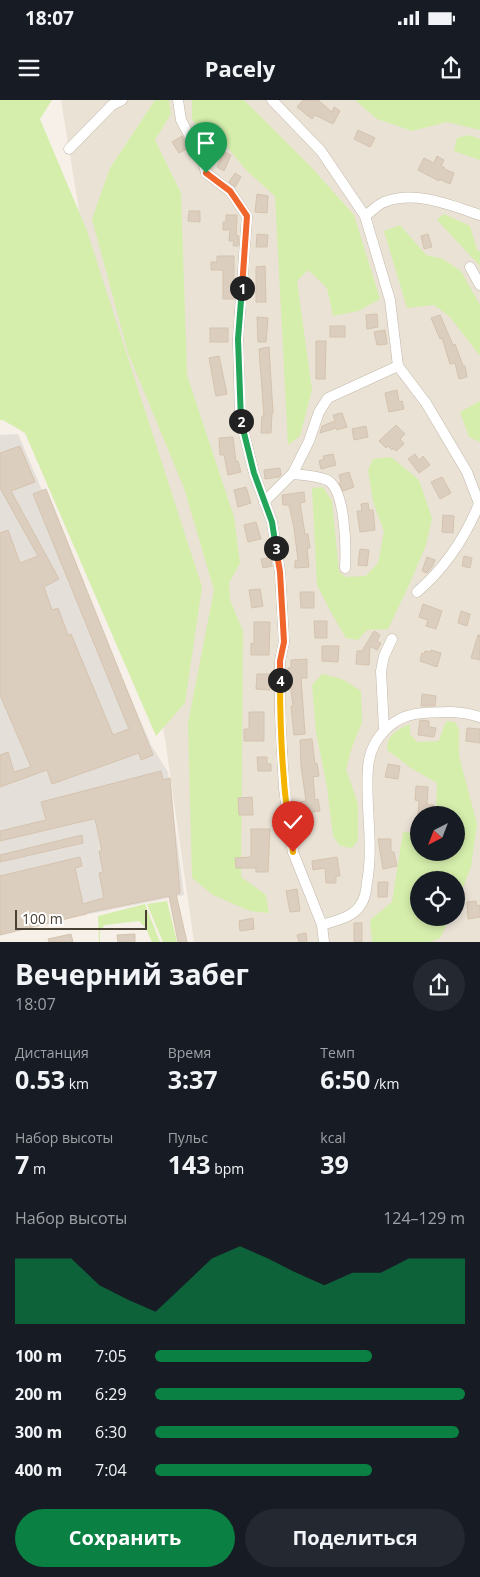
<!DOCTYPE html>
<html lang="ru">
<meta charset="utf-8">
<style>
body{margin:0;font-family:"Open Sans",sans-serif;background:#242831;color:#f1f3f6;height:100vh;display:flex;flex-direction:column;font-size:19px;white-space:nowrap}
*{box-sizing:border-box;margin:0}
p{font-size:16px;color:#9ea1a6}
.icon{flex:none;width:28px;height:28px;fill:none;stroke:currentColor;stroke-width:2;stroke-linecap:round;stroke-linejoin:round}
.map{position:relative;height:842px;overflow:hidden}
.side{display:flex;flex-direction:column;background:#171b24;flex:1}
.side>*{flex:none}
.needle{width:32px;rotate:222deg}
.tools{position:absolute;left:410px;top:706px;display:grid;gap:10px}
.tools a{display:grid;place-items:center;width:55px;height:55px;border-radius:50%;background:#171b24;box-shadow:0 2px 8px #0003;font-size:25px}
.scale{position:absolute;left:15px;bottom:12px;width:132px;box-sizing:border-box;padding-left:5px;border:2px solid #4a4135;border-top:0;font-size:14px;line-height:18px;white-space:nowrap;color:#4a4135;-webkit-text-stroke:4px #fff;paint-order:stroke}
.pin{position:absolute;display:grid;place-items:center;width:42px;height:42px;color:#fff;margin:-51px -21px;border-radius:50% 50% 50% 0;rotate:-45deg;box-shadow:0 0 5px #0007}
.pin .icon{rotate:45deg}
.km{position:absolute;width:25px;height:25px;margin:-12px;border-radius:50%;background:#222;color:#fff;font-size:14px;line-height:25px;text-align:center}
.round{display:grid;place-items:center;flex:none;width:52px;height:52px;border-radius:26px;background:#242831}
.summary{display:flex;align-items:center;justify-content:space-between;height:85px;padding:0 15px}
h1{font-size:28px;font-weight:700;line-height:38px}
.metrics{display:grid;grid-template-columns:repeat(3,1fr);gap:8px;height:85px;padding:5px 15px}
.metrics div{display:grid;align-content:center}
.metrics b{font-size:25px;font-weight:700}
.metrics small{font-size:14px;font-weight:400}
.metrics p{font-size:14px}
.chart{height:140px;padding:10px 15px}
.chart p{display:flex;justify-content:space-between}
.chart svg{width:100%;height:90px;margin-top:5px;fill:#0b8043;opacity:.7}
.cta{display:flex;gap:10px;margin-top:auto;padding:10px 15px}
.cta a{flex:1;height:58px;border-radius:30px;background:#0b8043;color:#fff;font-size:20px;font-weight:700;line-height:58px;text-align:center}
.cta a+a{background:#242831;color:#f1f3f6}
ul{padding:0 15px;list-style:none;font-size:16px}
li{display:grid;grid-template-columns:80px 60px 1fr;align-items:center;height:38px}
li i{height:12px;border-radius:6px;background:#0b8043}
.status{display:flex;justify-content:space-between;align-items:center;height:35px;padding:0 25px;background:#171b24;direction:ltr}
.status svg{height:14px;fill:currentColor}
header{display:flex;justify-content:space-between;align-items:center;height:65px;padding:0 15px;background:#171b24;font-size:22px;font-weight:700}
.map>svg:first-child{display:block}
.residential{fill:#eae2d5;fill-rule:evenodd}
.industrial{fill:#e5dfd9}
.green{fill:#d5eeac}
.building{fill:#dccebf;stroke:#d4c3ae}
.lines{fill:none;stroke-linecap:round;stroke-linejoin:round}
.street-casing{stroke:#c2b8a9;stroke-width:11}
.street{stroke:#fff;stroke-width:10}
.split-1-casing{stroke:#fff;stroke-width:10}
.split-2-casing{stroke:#fff;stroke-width:10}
.split-3-casing{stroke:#fff;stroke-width:10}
.split-4-casing{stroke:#fff;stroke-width:10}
.split-5-casing{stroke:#fff;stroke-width:10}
.split-6-casing{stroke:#fff;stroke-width:10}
.split-1{stroke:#f0652b;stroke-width:6}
.split-2{stroke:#22a559;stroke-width:6}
.split-3{stroke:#22a559;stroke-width:6}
.split-4{stroke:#f0652b;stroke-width:6}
.split-5{stroke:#f5b400;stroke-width:6}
.split-6{stroke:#f5b400;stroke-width:6}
</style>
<div class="status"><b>18:07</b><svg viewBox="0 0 49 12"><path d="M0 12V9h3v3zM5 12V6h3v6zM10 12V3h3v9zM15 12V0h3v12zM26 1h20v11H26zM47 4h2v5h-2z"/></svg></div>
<header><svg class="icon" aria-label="menu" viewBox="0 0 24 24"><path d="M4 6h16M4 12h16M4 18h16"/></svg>Pacely<svg class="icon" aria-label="share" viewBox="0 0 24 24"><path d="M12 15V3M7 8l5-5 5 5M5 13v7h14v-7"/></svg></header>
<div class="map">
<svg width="480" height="842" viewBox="0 0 480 842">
<rect width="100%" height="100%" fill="#f6f0e8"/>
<path class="residential" d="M61,0H480V842H194L165,639ZM419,715H456V752H419ZM419,780H456V818H419Z"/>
<polygon class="industrial" points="18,334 151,645 168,672 184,795 0,832 0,335"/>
<g class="green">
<polygon points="0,0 52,0 40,19 87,131 202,487 185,603 156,636 25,333 3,320 0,320"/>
<polygon points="155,0 169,0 171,14 155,40 181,93 187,275 234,417 240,463 229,483 230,500 243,531 241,777 266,795 269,813 250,811 213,795 192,778 188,623 214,490 184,388 128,253 92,119 110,68"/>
<polygon points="192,0 244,0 313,69 354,115 380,199 358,211 333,216 327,188 308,170 297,181 312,290 300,336 288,345 275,96 247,71 223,42 210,48 192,19"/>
<polygon points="355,0 480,0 480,30 447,22 412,31 377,19"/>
<polygon points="469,35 480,39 480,60 454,51 457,38"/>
<polygon points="444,114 470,126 477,150 480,151 480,166 437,120"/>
<polygon points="400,125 426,155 443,159 461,171 480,205 480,256 450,217 434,205 407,208 384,131"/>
<polygon points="480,301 480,342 469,337 460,312"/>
<polygon points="391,357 419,380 432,418 426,445 409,485 388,529 367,530 358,540 346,538 332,514 317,485 312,388 323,387 332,401 339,472 346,477 366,476 378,463 384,432 373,401 368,370 373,359"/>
<polygon points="322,574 342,579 361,591 362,623 352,647 346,669 358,704 358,740 352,748 340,746 333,736 327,687 316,632 312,585"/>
<path d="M447,621L455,622L459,630V656L477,724L471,767L456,805V780H419V818H450L440,838L430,842H372L370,820L392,802L403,732L419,733V752H456V715H436L437,683L411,668L387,650C387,634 397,630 410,624V634L417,642L439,641L444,626Z"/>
<polygon points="167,801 177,842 163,842 147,804"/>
<polygon points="145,804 160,842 152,842 145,827 139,821 105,825 100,831 100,842 99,842 98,816"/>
</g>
<g class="building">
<polygon points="303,0 318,0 332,12 334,7 340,11 333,24 315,15 312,19 297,7"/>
<polygon points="358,30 375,38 370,47 354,39"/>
<polygon points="182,36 188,48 179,53 172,42"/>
<polygon points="224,52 231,55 224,71 217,67"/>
<polygon points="437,56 444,60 441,66 445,68 444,69 454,73 450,84 439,79 439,81 418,70 424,58 434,63"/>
<polygon points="235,73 241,77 235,87 229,82"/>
<polygon points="257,94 268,96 267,113 255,112"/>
<polygon points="189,111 200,111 200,122 188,121"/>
<polygon points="226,115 237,115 236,135 239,136 238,146 233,146 234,141 229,141 230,130 223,130 223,122 226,122"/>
<polygon points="257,134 268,135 267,147 256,147"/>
<polygon points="428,134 432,147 424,149 421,136"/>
<polygon points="217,156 234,156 234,199 223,199 223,170 211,170 211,162 217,162"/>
<polygon points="265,166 266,202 256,202 256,167"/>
<polygon points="377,214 378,227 367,229 366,215"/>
<polygon points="440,215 453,245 455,244 463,266 465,266 467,277 459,279 455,263 450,264 442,238 440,239 431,218"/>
<polygon points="257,217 268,218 266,242 258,242"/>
<rect x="330" y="226" width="15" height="11"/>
<rect x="210" y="228" width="18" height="14"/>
<polygon points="385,230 387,244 377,245 374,232"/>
<polygon points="316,241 326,241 325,279 316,279"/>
<polygon points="269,247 273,313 272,313 271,333 261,333 262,316 264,316 259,249"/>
<polygon points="219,256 227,294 216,296 209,258"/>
<polygon points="397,290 399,302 402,301 404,309 389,312 385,293"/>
<polygon points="342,313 347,327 337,330 336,328 320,333 322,326 335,321 333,315"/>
<polygon points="396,325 405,334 400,339 404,344 396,351 393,348 392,350 388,346 386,348 379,341"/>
<polygon points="366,326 368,337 354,340 352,329"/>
<polygon points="233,337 236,362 238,361 241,372 228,375 224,355 220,355 219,338"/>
<polygon points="20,346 35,382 11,391 59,479 44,487 52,510 58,508 68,535 71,534 113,635 129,629 33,394 46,389 153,655 141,660 139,653 52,684 47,670 0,687 0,655 8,652 14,672 31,667 0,595 0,433 8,430 20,463 38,456 0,388 0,353"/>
<polygon points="333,354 336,365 321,369 319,361 324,359 323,356"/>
<polygon points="415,354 419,360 423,356 430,365 419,373 408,359"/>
<polygon points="280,368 281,375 279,377 265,379 264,370"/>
<polygon points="349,372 354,387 343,391 339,383 341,382 339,375"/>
<polygon points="442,377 451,393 440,399 431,382"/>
<polygon points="246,387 251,403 238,407 234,390"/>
<polygon points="304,392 305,402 300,403 305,434 308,434 310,448 307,448 309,467 295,468 295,461 298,460 294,428 289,405 283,405 282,395"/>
<polygon points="368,403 369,410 373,410 375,430 360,432 357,411 362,411 361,404"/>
<polygon points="443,415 454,416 453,433 442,432"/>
<polygon points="256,422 261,439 248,442 244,425"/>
<polygon points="360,449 369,450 367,466 358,465"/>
<polygon points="464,456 472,458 470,468 462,466"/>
<polygon points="271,457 272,466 263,468 261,459"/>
<polygon points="427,457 435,460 432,467 427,473 422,471"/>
<polygon points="260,489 263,506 252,508 249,490"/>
<polygon points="300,492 314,492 314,508 301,508"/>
<polygon points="423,504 442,511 436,529 426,526 428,520 419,517"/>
<polygon points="461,511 470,514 467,526 458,523"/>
<polygon points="314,521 327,521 327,538 315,538"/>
<polygon points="254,522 270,522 269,555 251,555 251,543 254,544"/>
<polygon points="374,531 380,535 377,541 381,543 377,550 370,546 369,565 356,564 357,551 362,551"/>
<polygon points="478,535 480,535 480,560 471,558"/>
<polygon points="322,546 339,546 338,562 322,561"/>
<polygon points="431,550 441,553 437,567 420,561 422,553 424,554 425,551 431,552"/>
<polygon points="307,559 307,578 301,578 305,634 294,635 291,606 293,606 288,568 291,568 291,560"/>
<polygon points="257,574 270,574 270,590 256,589"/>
<polygon points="422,594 436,596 435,606 421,606"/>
<polygon points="249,612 264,612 264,641 244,641 244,629 249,629"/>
<polygon points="420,620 429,621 429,627 436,628 434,637 418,635"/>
<polygon points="467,628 480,629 480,643 466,641"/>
<polygon points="312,639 315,664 317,663 319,676 313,677 315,700 318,699 320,711 312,712 314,723 303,724 300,702 306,701 301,666 300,640"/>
<polygon points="257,657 267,657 267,664 271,664 271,671 258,671"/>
<polygon points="388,664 400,666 398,679 385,677"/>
<polygon points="161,671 163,680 170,678 180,793 176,794 187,842 178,842 169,796 86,813 86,814 0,835 0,776 80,757 82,766 75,768 83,804 104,798 99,773 103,772 99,751 102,751 95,719 93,719 0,741 0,731 46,720 41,702"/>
<polygon points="416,686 428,687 427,705 434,705 433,715 418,715 419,701 415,700"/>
<polygon points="252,697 253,715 239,715 238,698"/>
<polygon points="251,729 270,729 268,772 256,772 256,768 236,768 235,758 251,757"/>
<polygon points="82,735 83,743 0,762 0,755"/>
<polygon points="378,739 391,739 391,752 394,752 397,766 383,769"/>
<polygon points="337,757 340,776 336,776 336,783 326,783 325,768 313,770 312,761"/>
<polygon points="378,782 388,782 387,797 378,797"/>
<polygon points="297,789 300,811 290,812 286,791"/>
<polygon points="476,801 477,806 480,805 480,817 468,819 467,802"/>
<polygon points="253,818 254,829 240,831 239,821"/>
<rect x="354" y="823" width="8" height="19"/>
<polygon points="306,833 307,842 299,842 297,835"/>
<polygon points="71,834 73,842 49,842 48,839"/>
<polygon points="135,834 135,842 118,842 117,835"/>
</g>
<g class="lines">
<defs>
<g id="street">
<polyline points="178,0 181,20 203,61 206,73 230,91 247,116 238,239 240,317 254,373 272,422 280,472 284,542 280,561 280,612 284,688 293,752 322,825 324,842"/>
<polyline points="272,0 321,51 365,116 390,200 398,266 426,303 467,372 480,406"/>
<polyline points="69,49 112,5 122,0"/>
<path d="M365,116C371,112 377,105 384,102C416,90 450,105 480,115"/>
<polyline points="470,167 480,185"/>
<path d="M293,374C303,375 317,376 327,380C346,389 346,450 345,468"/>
<polyline points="264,402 293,373 309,341 319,312 328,298 398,266"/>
<path d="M417,492C445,468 465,438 479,404"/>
<polyline points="384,629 381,571 384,556 392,539"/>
<path d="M322,825C334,821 351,818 359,807C365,800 366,791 367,782C374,745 365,706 368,668C370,638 394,614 424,613C445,612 460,610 480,617"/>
</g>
</defs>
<use href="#street" class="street-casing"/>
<use href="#street" class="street"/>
</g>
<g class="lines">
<defs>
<polyline id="split-1" points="206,73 230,91 247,116 242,188"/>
<polyline id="split-2" points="241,321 238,239 242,188"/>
<polyline id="split-3" points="241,321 254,373 272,422 276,448"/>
<polyline id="split-4" points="276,448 280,472 284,542 280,561 280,580"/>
<path id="split-5" d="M280,580C280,624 282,668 287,712"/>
<polyline id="split-6" points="287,712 293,752"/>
</defs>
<use href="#split-1" class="split-1-casing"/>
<use href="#split-2" class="split-2-casing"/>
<use href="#split-3" class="split-3-casing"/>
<use href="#split-4" class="split-4-casing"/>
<use href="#split-5" class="split-5-casing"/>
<use href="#split-6" class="split-6-casing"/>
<use href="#split-1" class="split-1"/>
<use href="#split-2" class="split-2"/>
<use href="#split-3" class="split-3"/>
<use href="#split-4" class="split-4"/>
<use href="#split-5" class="split-5"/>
<use href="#split-6" class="split-6"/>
</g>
</svg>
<div class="tools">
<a><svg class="needle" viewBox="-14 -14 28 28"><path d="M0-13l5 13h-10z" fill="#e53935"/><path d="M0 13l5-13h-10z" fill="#9ea1a6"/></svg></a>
<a><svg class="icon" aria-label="locate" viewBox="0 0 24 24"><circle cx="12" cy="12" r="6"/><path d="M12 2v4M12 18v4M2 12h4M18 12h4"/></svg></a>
</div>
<div class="scale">100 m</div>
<div class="pin" style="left:206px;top:73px;background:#1e9e55"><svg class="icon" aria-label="arrive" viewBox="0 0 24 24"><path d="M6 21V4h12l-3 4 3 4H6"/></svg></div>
<div class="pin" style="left:293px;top:752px;background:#d93025"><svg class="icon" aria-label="check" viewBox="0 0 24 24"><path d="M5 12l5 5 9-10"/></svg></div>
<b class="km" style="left:242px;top:188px">1</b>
<b class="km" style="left:241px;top:321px">2</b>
<b class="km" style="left:276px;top:448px">3</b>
<b class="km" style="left:280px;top:580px">4</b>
</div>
<section class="side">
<div class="summary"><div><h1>Вечерний забег</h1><p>18:07</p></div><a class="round"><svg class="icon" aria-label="share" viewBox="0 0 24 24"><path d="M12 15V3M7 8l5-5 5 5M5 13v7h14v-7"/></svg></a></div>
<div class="metrics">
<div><p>Дистанция</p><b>0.53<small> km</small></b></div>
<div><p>Время</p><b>3:37</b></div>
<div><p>Темп</p><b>6:50<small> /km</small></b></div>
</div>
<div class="metrics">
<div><p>Набор высоты</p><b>7<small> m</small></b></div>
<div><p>Пульс</p><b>143<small> bpm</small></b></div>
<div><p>kcal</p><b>39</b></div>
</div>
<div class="chart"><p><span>Набор высоты</span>124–129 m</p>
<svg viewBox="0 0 160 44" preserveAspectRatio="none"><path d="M0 44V12L10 12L20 12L30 25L40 32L50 38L60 25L70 12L80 6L90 12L100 19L110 25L120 19L130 19L140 12L150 12L160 12V44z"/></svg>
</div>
<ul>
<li><b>100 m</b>7:05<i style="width:70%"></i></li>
<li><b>200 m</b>6:29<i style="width:100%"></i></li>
<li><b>300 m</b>6:30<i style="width:98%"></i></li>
<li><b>400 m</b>7:04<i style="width:70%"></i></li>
</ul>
<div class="cta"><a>Сохранить</a><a>Поделиться</a></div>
</section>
